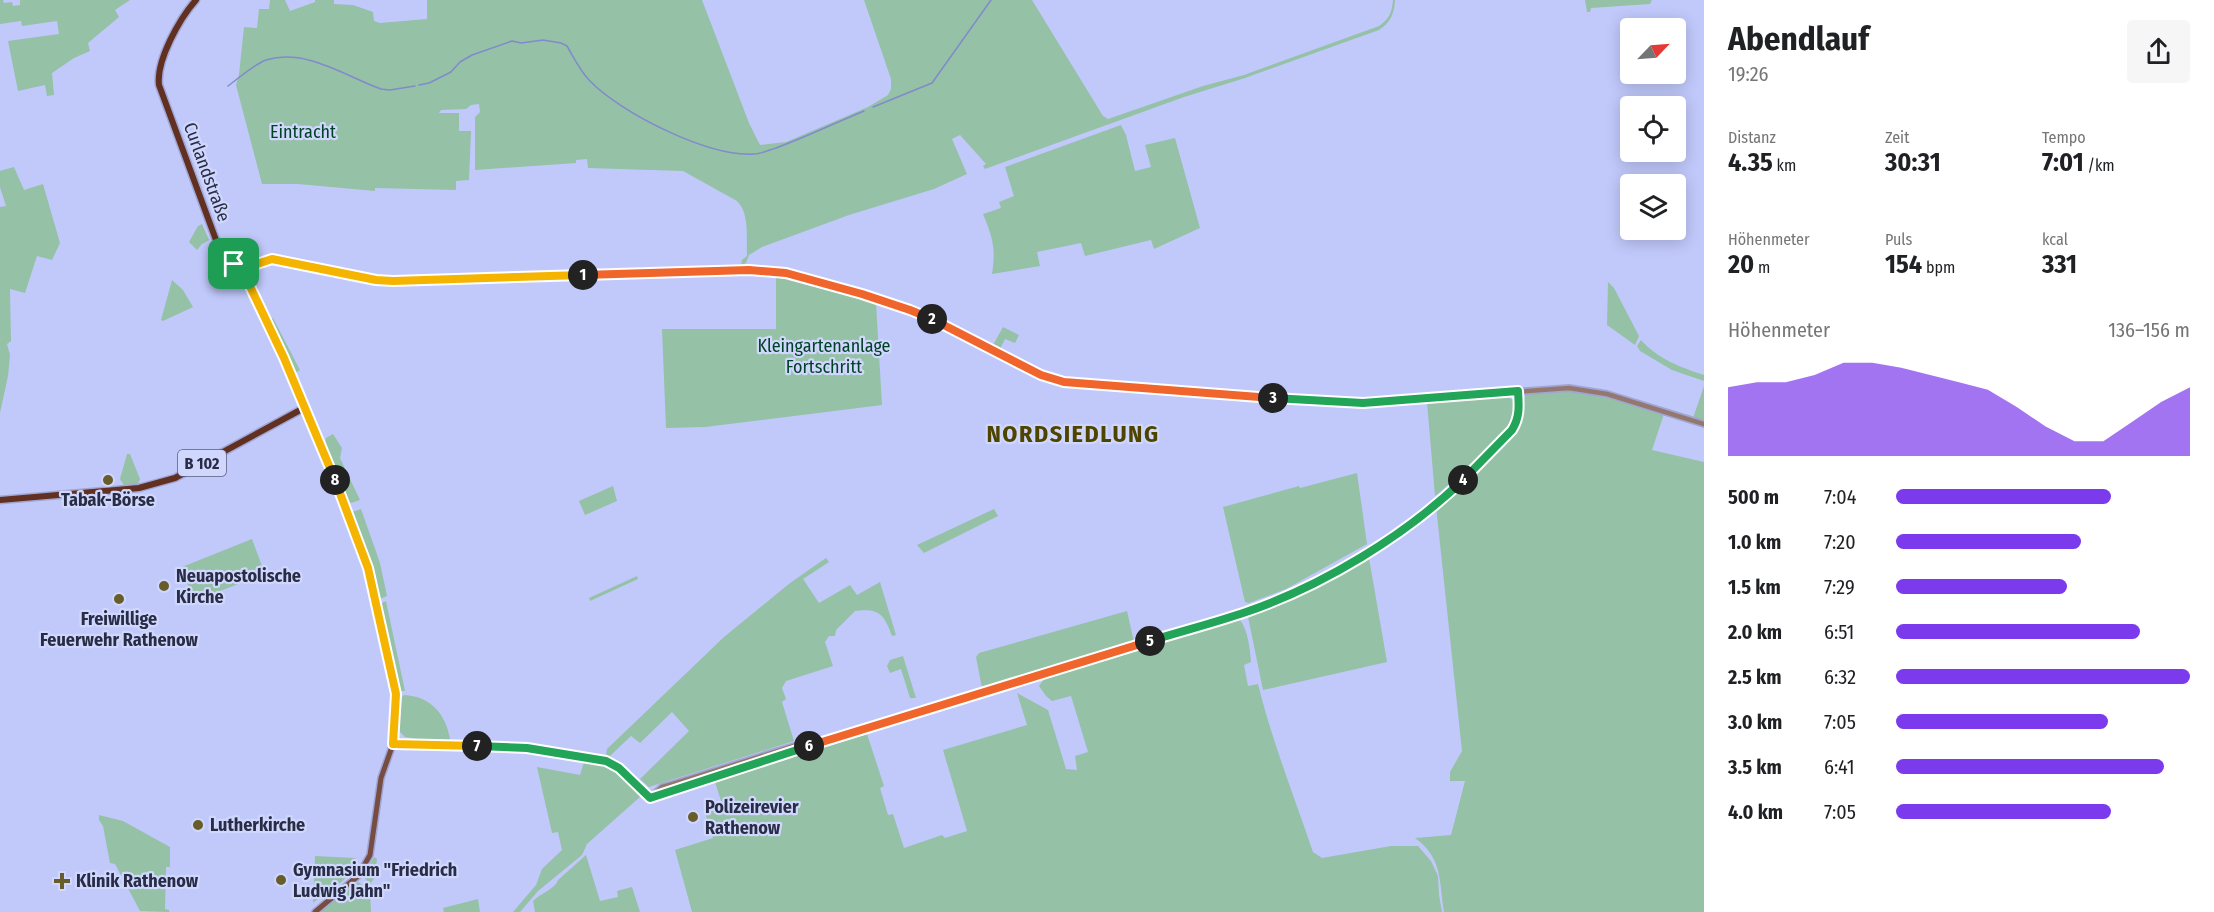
<!DOCTYPE html>
<html lang="de">
<meta charset="utf-8">
<style>
body{margin:0;font-family:"Fira Sans Condensed",sans-serif;background:#f6f6f6;color:#202124;height:100vh;display:flex;flex-direction:column;font-size:22px;white-space:nowrap}
*{box-sizing:border-box;margin:0}
p{font-size:20px;color:#757577}
.icon{flex:none;width:33px;height:33px;fill:none;stroke:currentColor;stroke-width:2;stroke-linecap:round;stroke-linejoin:round}
.map{position:relative;flex:1;overflow:hidden}
.details{display:flex;flex-direction:column;background:#fff;width:510px}
.details>*{flex:none}
.needle{width:39px;rotate:65deg}
.fabs{position:absolute;left:1620px;top:18px;display:grid;gap:12px}
.fabs a{display:grid;place-items:center;width:66px;height:66px;border-radius:6px;background:#fff;box-shadow:0 3px 15px #0003;font-size:30px}
.pin{position:absolute;display:grid;place-items:center;width:51px;height:51px;color:#fff;margin:-26px;border-radius:12px;box-shadow:0 3px 9px #0006}
.km{position:absolute;width:30px;height:30px;margin:-15px;border-radius:50%;background:#222;color:#fff;font-size:16px;line-height:30px;text-align:center}
.round{display:grid;place-items:center;flex:none;width:63px;height:63px;border-radius:6px;background:#f6f6f6}
.headline{display:flex;align-items:center;justify-content:space-between;height:102px;padding:0 24px}
h1{font-size:33px;font-weight:700;line-height:45px}
.metrics{display:grid;grid-template-columns:repeat(3,1fr);gap:9px;height:102px;padding:6px 24px}
.metrics div{display:grid;align-content:center}
.metrics b{font-size:26px;font-weight:700}
.metrics small{font-size:16px;font-weight:400}
.metrics p{font-size:16px}
.chart{height:168px;padding:12px 24px}
.chart p{display:flex;justify-content:space-between}
.chart svg{width:100%;height:108px;margin-top:6px;fill:#7c3aed;opacity:.7}
ul{padding:0 24px;list-style:none;font-size:20px}
li{display:grid;grid-template-columns:96px 72px 1fr;align-items:center;height:45px}
li i{height:15px;border-radius:8px;background:#7c3aed}
main{display:flex;flex:1;min-height:0}
.map>svg:first-child{display:block}
.green{fill:#95c1a6}
.lines{fill:none;stroke-linecap:round;stroke-linejoin:round}
.stream{stroke:#818acd;stroke-width:1.5}
.tertiary-casing{stroke:#a0a6d3;stroke-width:8}
.secondary-casing{stroke:#a0a6d3;stroke-width:8}
.primary-casing{stroke:#a0a6d3;stroke-width:9}
.tertiary{stroke:#94776e;stroke-width:4.5}
.secondary{stroke:#774d41;stroke-width:5}
.primary{stroke:#613021;stroke-width:6}
.split-1-casing{stroke:#fff;stroke-width:12}
.split-2-casing{stroke:#fff;stroke-width:12}
.split-3-casing{stroke:#fff;stroke-width:12}
.split-4-casing{stroke:#fff;stroke-width:12}
.split-5-casing{stroke:#fff;stroke-width:12}
.split-6-casing{stroke:#fff;stroke-width:12}
.split-7-casing{stroke:#fff;stroke-width:12}
.split-8-casing{stroke:#fff;stroke-width:12}
.split-9-casing{stroke:#fff;stroke-width:12}
.split-1{stroke:#f5b400;stroke-width:8}
.split-2{stroke:#f0652b;stroke-width:8}
.split-3{stroke:#f0652b;stroke-width:8}
.split-4{stroke:#22a559;stroke-width:8}
.split-5{stroke:#22a559;stroke-width:8}
.split-6{stroke:#f0652b;stroke-width:8}
.split-7{stroke:#22a559;stroke-width:8}
.split-8{stroke:#f5b400;stroke-width:8}
.split-9{stroke:#f5b400;stroke-width:8}
.poi-dot{fill:#685d2a;stroke:#d0d7fd;stroke-width:2}
.labels{text-anchor:middle;dominant-baseline:central;stroke-width:4.5;stroke-linejoin:round;paint-order:stroke}
.shield{fill:#d0d7fd;stroke:#5b5f7c;stroke-width:1.5}
.shield-label{font-size:16px;font-weight:bold;fill:#292c45}
.park-label{font-size:18px;fill:#014226;stroke:#d0d7fd}
.street-label{font-size:18px;fill:#292c45;stroke:#d0d7fd}
.poi-label{font-size:18px;font-weight:bold;fill:#292c45;stroke:#d0d7fd;text-anchor:start}
.district-label{font-size:24px;font-weight:bold;letter-spacing:1.5px;fill:#4f4300;stroke:#d0d7fd}
</style>
<main>
<div class="map">
<svg width="1704" height="912" viewBox="0 0 1704 912">
<rect width="100%" height="100%" fill="#c1c9fb"/>
<g class="green">
<polygon points="0,0 3,0 4,3 12,2 13,6 20,5 20,0 130,0 115,10 119,17 88,43 90,51 74,58 52,73 54,95 47,96 45,85 18,91 8,41 59,34 57,21 22,26 21,21 0,24"/>
<path d="M270,0H285L290,11L315,2V0H334V4L353,5L373,12L374,21L380,23L427,19V0H702L749,123L760,145L786,142L868,107L888,95L891,89V79L864,0H1032L1103,116L1108,119L1203,86L1244,75L1379,26C1389,19 1392,13 1393,0H1395C1394,14 1391,22 1379,30L1245,78L1184,97L985,169L983,166L986,164L960,135L952,139L967,174L934,189L849,215L762,247L749,255L746,263L741,265L742,260L747,256C746,239 750,213 737,201L683,171L588,168L587,159L576,160V163L475,170V117L480,112L479,104L471,105L466,109L441,110L439,113H459V131H471L469,180L456,181V190L375,188V191L298,184H262L236,85L239,74L244,27L257,28L259,9H269Z"/>
<polygon points="1585,0 1652,0 1650,4 1591,8 1590,12 1587,12"/>
<path d="M1121,125L1126,135L1135,171L1151,167L1145,145L1175,138L1200,228L1154,249L1151,240L1085,256L1081,243L1037,252L1040,266L992,274C996,249 993,238 983,214L1001,208L999,202L1014,196L1005,167Z"/>
<polygon points="14,167 24,190 43,184 60,243 52,260 37,256 25,293 10,289 11,341 7,344 10,355 8,376 0,413 0,207 6,206 0,187 0,171"/>
<polygon points="202,224 209,240 202,244 197,250 189,242 198,226"/>
<circle cx="242" cy="271" r="7"/>
<polygon points="776,277 876,303 882,405 705,427 666,428 662,329 776,329"/>
<polygon points="172,280 183,290 193,307 163,321 161,320"/>
<polygon points="1608,282 1614,288 1639,336 1635,345 1607,325"/>
<polygon points="273,318 300,370 295,373 271,319"/>
<polygon points="1003,327 1019,335 1015,343 1005,339 1000,349 993,345"/>
<path d="M1641,340C1658,359 1680,367 1704,375V381L1672,370L1640,351L1637,346Z"/>
<polygon points="1704,386 1704,422 1693,418"/>
<path d="M1559,390L1593,393L1664,414L1652,450L1704,462V912H1444C1439,882 1443,858 1415,838L1451,835L1465,781H1450V772L1462,751L1436,506L1456,491L1475,489L1474,474L1515,432L1521,422L1525,394Z"/>
<path d="M1504,395L1513,400C1514,406 1517,413 1514,419C1506,439 1453,481 1435,496L1427,402Z"/>
<polygon points="333,434 342,448 340,458 360,500 351,503 349,501 325,443 326,438"/>
<polygon points="127,454 130,454 140,479 138,484 124,485 120,479"/>
<polygon points="1357,473 1367,544 1286,589 1249,603 1245,602 1223,507 1299,486 1300,488"/>
<polygon points="613,486 617,501 585,515 579,501"/>
<polygon points="361,509 380,563 387,596 380,599 352,512"/>
<polygon points="994,509 998,516 924,553 917,545"/>
<polygon points="252,539 265,574 193,601 182,567"/>
<path d="M826,558L829,562L803,579L819,603L850,585L857,595L880,582L896,635L892,636C884,614 879,608 855,611L836,630L835,636H829L825,642L833,666L786,681L782,688L786,699L782,702L794,741L649,787L640,779L689,731L672,712L640,743L631,736L610,756L606,755L607,749L724,637L790,583Z"/>
<polygon points="1369,558 1387,662 1263,690 1248,617 1341,575"/>
<polygon points="637,576 638,579 590,601 589,598"/>
<polygon points="386,601 405,691 400,691 397,681 380,604"/>
<polygon points="1127,611 1134,642 982,688 976,657 979,653"/>
<path d="M1240,620C1248,630 1250,649 1251,662L1244,665L1248,686L1258,684C1272,741 1294,796 1313,852L1322,858L1391,846H1418L1431,861L1438,876L1439,895L1442,912H692L675,850L713,838L706,816L707,813L723,807L715,782L867,734L884,786L880,788L888,815L893,814L904,848L942,835L945,838L967,831L943,750L1027,725L1017,693L1048,710L1066,769L1077,770L1075,756L1088,752L1071,696L1052,701L1046,696L1039,686L1045,678Z"/>
<polygon points="903,656 916,698 910,698 901,669 890,673 887,666 890,660"/>
<path d="M404,695C430,696 446,714 450,739L448,742L417,741V739L405,737L399,731L402,697Z"/>
<path d="M584,762C614,767 620,774 641,796L587,844L582,855L538,891L520,912H513L536,885L542,869L562,850L558,832L552,833L537,767L580,775Z"/>
<polygon points="99,815 123,821 170,847 170,867 166,867 165,909 169,910 169,912 140,911 115,864 110,863 103,826 99,820"/>
<path d="M586,855L600,901L618,897L617,891L632,887L640,912H535L533,901C541,893 555,889 558,880Z"/>
<path d="M315,856L356,858C355,878 327,891 313,903Z"/>
<polygon points="374,857 377,859 375,877 370,884 363,876"/>
<polygon points="358,882 370,890 371,912 320,912"/>
<polygon points="478,899 480,912 444,912 443,908"/>
</g>
<g class="lines">
<g class="stream">
<path d="M419,85L429,83L451,72L460,62L472,55L512,41L521,43L543,40L561,43L567,46C574,58 580,71 590,81C621,113 708,157 754,154C761,154 769,150 776,148C806,137 835,123 864,111"/>
<path d="M228,86C239,78 253,65 266,60C306,48 345,76 381,89L390,90L415,86"/>
<polyline points="873,107 932,83 991,0"/>
</g>
<defs>
<g id="tertiary">
<polyline points="251,266 265,261 281,260 376,280 393,281 749,270 786,273 862,294 910,310 1041,375 1064,382 1262,398 1363,403 1569,388 1607,394 1704,424"/>
<polyline points="393,744 527,748 598,760 619,768 650,798"/>
<polyline points="653,797 810,746"/>
<path d="M650,798L662,787L673,784L794,746L824,741L893,721L1245,612L1274,601L1322,579L1371,551L1405,527L1461,483L1512,430C1520,417 1519,406 1518,391"/>
</g>
<polyline id="secondary" points="304,408 328,462 368,568 397,702 393,744 381,778 370,855 358,876 315,912"/>
<g id="primary">
<path d="M196,0C180,18 156,60 159,85L216,240L221,250L234,264"/>
<circle cx="242" cy="271" r="10"/>
<polyline points="0,500 139,488 175,478 304,408 284,358 247,280"/>
</g>
</defs>
<use href="#tertiary" class="tertiary-casing"/>
<use href="#secondary" class="secondary-casing"/>
<use href="#primary" class="primary-casing"/>
<use href="#tertiary" class="tertiary"/>
<use href="#secondary" class="secondary"/>
<use href="#primary" class="primary"/>
</g>
<g class="lines">
<defs>
<polyline id="split-1" points="234,264 243,260 251,266 272,259 376,280 393,281 583,275"/>
<polyline id="split-2" points="583,275 749,270 786,273 862,294 910,310 932,319"/>
<polyline id="split-3" points="932,319 1041,375 1064,382 1273,398"/>
<path id="split-4" d="M1273,398L1363,403L1518,391C1519,406 1520,417 1512,430L1463,480"/>
<path id="split-5" d="M1150,641C1182,631 1214,623 1246,612C1322,586 1405,536 1463,480"/>
<polyline id="split-6" points="809,746 1150,641"/>
<polyline id="split-7" points="477,746 527,748 606,761 619,768 650,798 809,746"/>
<polyline id="split-8" points="335,480 368,568 396,694 393,744 477,746"/>
<path id="split-9" d="M234,264C231,271 232,277 239,280H247L284,358L335,480"/>
</defs>
<use href="#split-1" class="split-1-casing"/>
<use href="#split-2" class="split-2-casing"/>
<use href="#split-3" class="split-3-casing"/>
<use href="#split-4" class="split-4-casing"/>
<use href="#split-5" class="split-5-casing"/>
<use href="#split-6" class="split-6-casing"/>
<use href="#split-7" class="split-7-casing"/>
<use href="#split-8" class="split-8-casing"/>
<use href="#split-9" class="split-9-casing"/>
<use href="#split-1" class="split-1"/>
<use href="#split-2" class="split-2"/>
<use href="#split-3" class="split-3"/>
<use href="#split-4" class="split-4"/>
<use href="#split-5" class="split-5"/>
<use href="#split-6" class="split-6"/>
<use href="#split-7" class="split-7"/>
<use href="#split-8" class="split-8"/>
<use href="#split-9" class="split-9"/>
</g>
<g class="poi-dot">
<circle cx="108" cy="480" r="6"/>
<circle cx="164" cy="586" r="6"/>
<circle cx="119" cy="599" r="6"/>
<circle cx="693" cy="817" r="6"/>
<circle cx="198" cy="825" r="6"/>
<circle cx="281" cy="880" r="6"/>
<path d="M59 872h6v6h6v6h-6v6h-6v-6h-6v-6h6z"/>
</g>
<g class="labels">
<rect class="shield" x="178" y="450" width="48" height="26" rx="4.5"/>
<g class="shield-label">
<text x="202" y="463">B 102</text>
</g>
<g class="park-label">
<text x="303" y="132">Eintracht</text>
<text x="824" y="346">Kleingartenanlage<tspan x="824" dy="21">Fortschritt</tspan></text>
</g>
<g class="street-label">
<text transform="translate(207 172) rotate(70)">Curlandstraße</text>
</g>
<g class="poi-label">
<text x="108" y="500" text-anchor="middle">Tabak-Börse</text>
<text x="176" y="576">Neuapostolische<tspan x="176" dy="21">Kirche</tspan></text>
<text x="119" y="619" text-anchor="middle">Freiwillige<tspan x="119" dy="21">Feuerwehr Rathenow</tspan></text>
<text x="705" y="807">Polizeirevier<tspan x="705" dy="21">Rathenow</tspan></text>
<text x="210" y="825">Lutherkirche</text>
<text x="293" y="870">Gymnasium "Friedrich<tspan x="293" dy="21">Ludwig Jahn"</tspan></text>
<text x="76" y="881">Klinik Rathenow</text>
</g>
<g class="district-label">
<text x="1073" y="434">NORDSIEDLUNG</text>
</g>
</g>
</svg>
<div class="fabs">
<a><svg class="needle" viewBox="-14 -14 28 28"><path d="M0-13l5 13h-10z" fill="#e53935"/><path d="M0 13l5-13h-10z" fill="#757577"/></svg></a>
<a><svg class="icon" aria-label="locate" viewBox="0 0 24 24"><circle cx="12" cy="12" r="6"/><path d="M12 2v4M12 18v4M2 12h4M18 12h4"/></svg></a>
<a><svg class="icon" aria-label="layers" viewBox="0 0 24 24"><path d="M12 4l9 5-9 5-9-5zM3 14l9 5 9-5"/></svg></a>
</div>
<div class="pin" style="left:234px;top:264px;background:#1e9e55"><svg class="icon" aria-label="arrive" viewBox="0 0 24 24"><path d="M6 21V4h12l-3 4 3 4H6"/></svg></div>
<b class="km" style="left:583px;top:275px">1</b>
<b class="km" style="left:932px;top:319px">2</b>
<b class="km" style="left:1273px;top:398px">3</b>
<b class="km" style="left:1463px;top:480px">4</b>
<b class="km" style="left:1150px;top:641px">5</b>
<b class="km" style="left:809px;top:746px">6</b>
<b class="km" style="left:477px;top:746px">7</b>
<b class="km" style="left:335px;top:480px">8</b>
</div>
<section class="details">
<div class="headline"><div><h1>Abendlauf</h1><p>19:26</p></div><a class="round"><svg class="icon" aria-label="share" viewBox="0 0 24 24"><path d="M12 15V3M7 8l5-5 5 5M5 13v7h14v-7"/></svg></a></div>
<div class="metrics">
<div><p>Distanz</p><b>4.35<small> km</small></b></div>
<div><p>Zeit</p><b>30:31</b></div>
<div><p>Tempo</p><b>7:01<small> /km</small></b></div>
</div>
<div class="metrics">
<div><p>Höhenmeter</p><b>20<small> m</small></b></div>
<div><p>Puls</p><b>154<small> bpm</small></b></div>
<div><p>kcal</p><b>331</b></div>
</div>
<div class="chart"><p><span>Höhenmeter</span>136–156 m</p>
<svg viewBox="0 0 160 44" preserveAspectRatio="none"><path d="M0 44V16L10 14L20 14L30 11L40 6L50 6L60 8L70 11L80 14L90 17L100 24L110 32L120 38L130 38L140 30L150 22L160 16V44z"/></svg>
</div>
<ul>
<li><b>500 m</b>7:04<i style="width:73%"></i></li>
<li><b>1.0 km</b>7:20<i style="width:63%"></i></li>
<li><b>1.5 km</b>7:29<i style="width:58%"></i></li>
<li><b>2.0 km</b>6:51<i style="width:83%"></i></li>
<li><b>2.5 km</b>6:32<i style="width:100%"></i></li>
<li><b>3.0 km</b>7:05<i style="width:72%"></i></li>
<li><b>3.5 km</b>6:41<i style="width:91%"></i></li>
<li><b>4.0 km</b>7:05<i style="width:73%"></i></li>
</ul>
</section>
</main>
